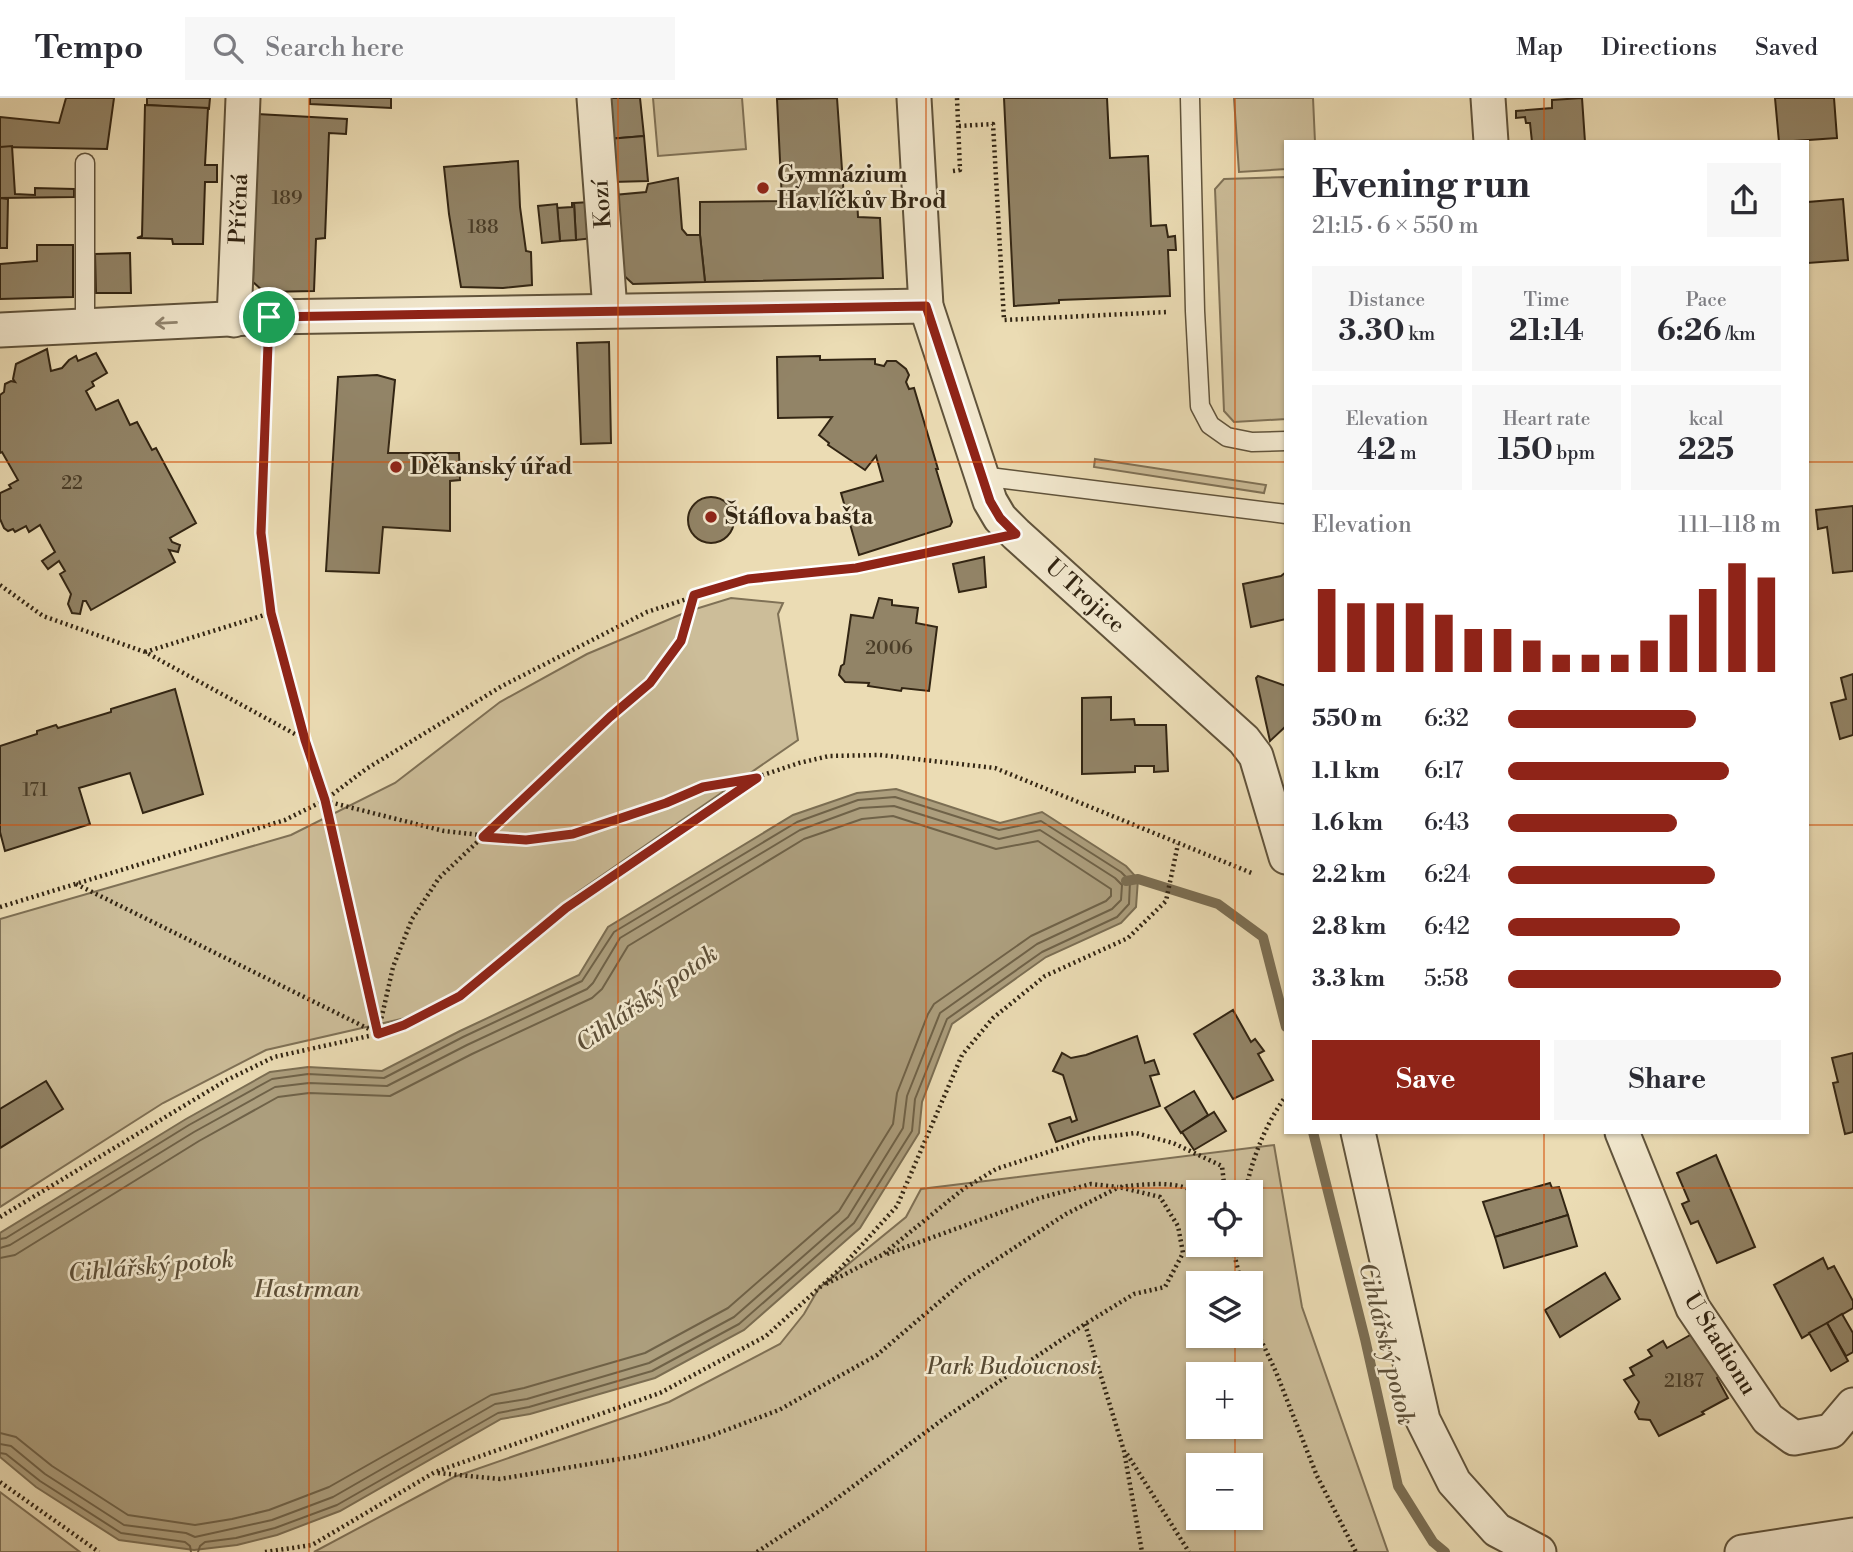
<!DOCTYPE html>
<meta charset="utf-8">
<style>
body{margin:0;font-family:"Libre Bodoni",serif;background:#f7f7f7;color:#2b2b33;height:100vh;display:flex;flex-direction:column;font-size:26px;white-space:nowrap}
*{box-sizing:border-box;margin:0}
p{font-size:23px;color:#7c7c81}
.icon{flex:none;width:38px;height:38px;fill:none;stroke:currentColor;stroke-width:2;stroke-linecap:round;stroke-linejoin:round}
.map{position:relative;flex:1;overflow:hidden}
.sheet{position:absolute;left:1284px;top:42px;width:525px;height:994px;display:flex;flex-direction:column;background:#fff;border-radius:0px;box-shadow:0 2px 5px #0004}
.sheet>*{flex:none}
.controls{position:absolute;left:1186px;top:1082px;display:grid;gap:14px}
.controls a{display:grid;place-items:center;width:77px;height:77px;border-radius:0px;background:#fff;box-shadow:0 2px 5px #0004;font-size:35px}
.pin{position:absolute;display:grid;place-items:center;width:60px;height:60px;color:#fff;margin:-30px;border:4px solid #fff;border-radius:50%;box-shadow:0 2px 7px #0007}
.round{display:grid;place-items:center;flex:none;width:74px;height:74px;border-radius:0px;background:#f7f7f7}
.headline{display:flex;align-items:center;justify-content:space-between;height:119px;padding:0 28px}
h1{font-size:38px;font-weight:800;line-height:52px}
.figures{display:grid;grid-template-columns:repeat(3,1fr);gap:10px;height:119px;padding:7px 28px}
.figures div{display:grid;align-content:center;border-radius:0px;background:#f7f7f7;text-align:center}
.figures b{font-size:30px;font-weight:800}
.figures small{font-size:19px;font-weight:400}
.figures p{font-size:19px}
.chart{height:196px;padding:14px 28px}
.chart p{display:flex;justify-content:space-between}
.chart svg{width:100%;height:126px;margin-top:7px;stroke:#8f2418;stroke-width:6}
.action{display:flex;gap:14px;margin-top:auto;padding:14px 28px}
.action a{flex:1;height:80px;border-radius:0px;background:#8f2418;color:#fff;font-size:28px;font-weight:800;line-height:80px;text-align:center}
.action a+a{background:#f7f7f7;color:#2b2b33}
ul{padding:0 28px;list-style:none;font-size:23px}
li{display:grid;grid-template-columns:112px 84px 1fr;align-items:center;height:52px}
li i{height:18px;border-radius:9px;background:#8f2418}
header{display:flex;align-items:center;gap:42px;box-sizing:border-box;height:98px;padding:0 35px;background:#fff;border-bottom:2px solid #e1e1e2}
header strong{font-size:33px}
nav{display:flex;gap:38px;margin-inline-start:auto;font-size:24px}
.search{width:490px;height:63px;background:#f7f7f7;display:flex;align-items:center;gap:18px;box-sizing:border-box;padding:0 24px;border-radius:0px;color:#7c7c81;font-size:26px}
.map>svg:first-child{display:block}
.green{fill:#ccbd99;stroke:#7f7156;stroke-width:2;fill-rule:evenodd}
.water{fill:#ac9e7d;stroke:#7b6e53;stroke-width:2}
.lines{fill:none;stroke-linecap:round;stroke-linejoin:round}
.shore{stroke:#6f6248;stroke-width:2}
.stream{stroke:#7b6e53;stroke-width:10}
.building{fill:#928467;stroke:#322513;stroke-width:2}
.service-casing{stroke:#60533b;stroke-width:21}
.minor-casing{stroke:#60533b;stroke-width:37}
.path{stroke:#322513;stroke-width:4.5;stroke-dasharray:2 3.5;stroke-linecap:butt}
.service{stroke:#f2e8ce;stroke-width:18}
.minor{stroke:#f2e8ce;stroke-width:33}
.oneway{stroke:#928670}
.route-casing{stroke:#fff;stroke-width:14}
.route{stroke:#8f2418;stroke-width:9}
.grid{fill:none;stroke:#d6540d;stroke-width:2;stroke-opacity:0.55}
.poi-dot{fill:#8f2418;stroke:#f2e8ce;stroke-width:2.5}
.labels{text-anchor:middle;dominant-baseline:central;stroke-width:5;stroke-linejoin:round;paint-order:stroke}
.number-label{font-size:19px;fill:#4a3d28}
.poi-label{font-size:23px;font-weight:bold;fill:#322513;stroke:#f2e8ce;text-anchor:start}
.street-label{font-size:23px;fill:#322513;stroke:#f2e8ce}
.park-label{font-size:23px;font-style:italic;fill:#584b34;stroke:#f2e8ce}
.water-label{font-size:24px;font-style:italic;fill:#5d4f38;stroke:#f2e8ce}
</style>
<header>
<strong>Tempo</strong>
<div class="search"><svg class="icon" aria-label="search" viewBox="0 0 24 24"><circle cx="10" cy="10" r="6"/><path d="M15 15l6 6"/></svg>Search here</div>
<nav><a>Map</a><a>Directions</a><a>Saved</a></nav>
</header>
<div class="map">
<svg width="1853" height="1454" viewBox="0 0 1853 1454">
<rect width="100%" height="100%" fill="#ebdcb4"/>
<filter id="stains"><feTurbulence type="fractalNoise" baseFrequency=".00286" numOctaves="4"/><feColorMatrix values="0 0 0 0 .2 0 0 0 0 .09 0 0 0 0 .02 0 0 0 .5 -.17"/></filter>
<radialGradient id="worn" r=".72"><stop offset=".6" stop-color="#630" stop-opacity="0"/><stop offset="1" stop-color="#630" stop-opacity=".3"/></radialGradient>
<g class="green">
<polygon points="653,0 742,0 746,51 658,58"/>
<polygon points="1234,0 1313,0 1315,44 1286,44 1286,71 1239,74"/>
<polygon points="1286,79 1286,321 1234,324 1224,313 1215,91 1224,81"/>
<polygon points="1095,361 1266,387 1264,395 1094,369"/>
<polygon points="731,500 783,505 778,516 798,642 575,796 459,893 410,919 266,952 163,1005 0,1109 0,821 291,737 395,685 500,604 587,556 689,513"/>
<path d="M1274,1047L1302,1209L1388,1454H314L454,1379L669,1304L780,1246L804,1216L819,1190L906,1119L921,1091ZM1199,1094H1251V1146H1199ZM1199,1185H1251V1237H1199ZM1199,1276H1251V1328H1199ZM1199,1367H1251V1419H1199Z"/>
<polygon points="0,1394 80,1454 0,1454"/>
</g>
<polygon class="water" points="896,691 1000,725 1042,714 1126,768 1138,781 1136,809 1121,825 1046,859 952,926 922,1004 919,1035 860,1130 744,1232 655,1280 530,1316 501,1321 340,1413 277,1437 237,1447 194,1452 119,1442 36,1389 0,1359 0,1135 186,1021 270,974 308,969 382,973 460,933 579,877 608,829 793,717 857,695"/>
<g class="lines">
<g class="shore">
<polyline points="0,1141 6,1140 189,1027 272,981 308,976 384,980 463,939 582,883 614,834 797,724 858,702 895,699 999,732 1041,723 1121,774 1130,783 1129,806 1117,819 1042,854 947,921 915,1001 912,1033 854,1125 739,1226 652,1273 529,1309 498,1315 337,1407 275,1430 236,1440 205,1444 200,1448 198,1454"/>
<polyline points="0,1150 10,1147 194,1034 275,989 309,985 387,988 467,947 587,891 593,885 620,840 800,732 860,710 894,708 999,741 1040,732 1115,780 1122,787 1121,802 1112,811 1037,846 940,915 907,998 903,1030 848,1119 734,1219 649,1265 527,1301 495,1306 333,1399 272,1422 195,1439 186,1435 124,1427 45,1376 11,1348 0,1346"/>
<polyline points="0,1160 15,1157 199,1043 278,999 309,995 390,998 472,956 592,900 602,891 628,848 804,741 862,721 893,718 996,751 1038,743 1111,791 1111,798 1106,803 1031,838 934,906 928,916 897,995 893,1026 839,1113 728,1210 645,1255 524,1290 491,1297 329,1389 269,1412 232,1421 195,1427 128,1417 52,1368 16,1339 0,1335"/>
<polyline points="0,1355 6,1356 40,1383 121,1435 185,1444 190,1448 191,1454"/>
</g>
<g class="stream">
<polyline points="1126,783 1138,781 1218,806 1263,839 1286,929"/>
<polyline points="1313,1034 1365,1241 1398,1388 1433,1444 1445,1454"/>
</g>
</g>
<g class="building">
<polygon points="66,0 114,0 107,51 0,49 0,19 59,25"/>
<polygon points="147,0 210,0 209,11 147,7"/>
<polygon points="310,0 391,0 391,10 310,6"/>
<polygon points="605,0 640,0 644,38 608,41"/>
<polygon points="837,0 844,100 857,99 858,119 880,120 883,180 705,184 700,137 700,104 782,103 777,1"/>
<polygon points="1004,0 1107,0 1110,60 1148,58 1151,128 1166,127 1168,139 1175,138 1176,152 1168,152 1170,198 1059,202 1059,205 1014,208"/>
<polygon points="1582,0 1585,44 1532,44 1530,25 1526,25 1525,19 1516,20 1516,13 1552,10 1552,2"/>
<polygon points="1775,0 1834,0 1837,40 1779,44"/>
<polygon points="145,7 208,10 205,67 217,67 217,84 205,84 203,146 173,146 172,141 137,140 142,138"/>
<polygon points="257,16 347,21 346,36 329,35 325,140 316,141 314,193 264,194 253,184"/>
<polygon points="644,38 648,83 613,84 608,41"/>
<polygon points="12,48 15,96 35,97 35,90 74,91 74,99 0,100 0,49"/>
<polygon points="518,63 520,109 526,153 531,154 532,187 503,190 461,189 449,116 444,69"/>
<polygon points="678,80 682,131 687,137 700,137 705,184 633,186 619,173 614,97 646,94 648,86"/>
<polygon points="0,100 8,101 7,150 0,150"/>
<polygon points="1843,101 1848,162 1808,165 1808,104"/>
<polygon points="590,104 593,140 576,142 574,105"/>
<polygon points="572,105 574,105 576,142 560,143 557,110 572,109"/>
<polygon points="557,106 560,143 542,145 538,108"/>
<polygon points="37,147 73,147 73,199 0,201 0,166 37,163"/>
<polygon points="130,155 131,195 96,195 95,156"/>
<polygon points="609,244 611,345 581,346 577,245"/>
<polygon points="47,251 51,273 62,270 69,262 76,258 78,263 96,255 107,275 92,284 94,288 86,293 96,312 118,302 130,327 137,324 152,352 156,350 196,425 170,440 172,444 180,447 178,454 169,452 175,464 91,512 86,503 83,503 80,516 72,515 68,506 71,496 60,476 65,473 59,463 48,471 42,463 55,454 40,427 29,434 26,428 15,434 13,431 8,433 4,430 0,421 0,395 11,390 9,387 18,382 2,354 0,355 0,297 4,294 5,286 11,283 15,284 13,281 16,266"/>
<polygon points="820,258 820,262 875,261 875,266 884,268 887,263 896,263 906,271 909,277 906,284 909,291 914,290 938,371 936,371 952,424 950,428 859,457 841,395 883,383 876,358 865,372 828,347 829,345 819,337 832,319 778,320 777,259"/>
<polygon points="377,277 395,282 388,355 459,355 460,382 450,383 450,433 383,429 379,475 326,473 338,279"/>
<circle cx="711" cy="422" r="23"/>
<polygon points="1853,408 1853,473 1833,475 1827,429 1818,431 1816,412"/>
<polygon points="984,459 986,489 959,494 953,466"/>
<polygon points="1286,474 1286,521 1251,529 1243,486 1281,478"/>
<polygon points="879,500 892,502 892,507 918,510 916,525 937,529 929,593 902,590 901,593 868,588 869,585 845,584 839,577 841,568 844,566 851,517 873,520"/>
<polygon points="1853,576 1853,637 1840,641 1831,605 1846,601 1841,580"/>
<polygon points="1258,578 1286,588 1286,628 1270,643 1256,580"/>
<polygon points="175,591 203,696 143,715 130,675 79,690 90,726 5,753 0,734 0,648 37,636 37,633 56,627 58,630 111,614 111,611"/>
<polygon points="1111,599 1111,622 1134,621 1135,627 1166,627 1168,673 1154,674 1154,668 1135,668 1135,674 1082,676 1082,600"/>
<polygon points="1233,912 1251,944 1255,941 1264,953 1258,956 1273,982 1233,1001 1194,936"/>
<polygon points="1137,938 1145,965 1154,962 1159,976 1150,978 1160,1008 1056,1044 1049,1026 1070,1019 1072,1024 1077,1022 1063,977 1053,973 1062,955 1071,960 1086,957"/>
<polygon points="1853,955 1853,1034 1845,1036 1833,985 1838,984 1832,960"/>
<polygon points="46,983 63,1011 0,1050 0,1011"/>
<polygon points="1194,993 1208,1017 1181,1035 1165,1010"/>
<polygon points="1214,1014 1226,1033 1194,1052 1182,1034"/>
<polygon points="1716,1057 1755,1149 1717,1165 1698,1123 1691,1126 1682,1106 1689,1103 1677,1075"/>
<polygon points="1550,1085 1552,1090 1559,1089 1568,1117 1495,1139 1483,1104"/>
<polygon points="1568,1117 1577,1148 1504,1170 1495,1139"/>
<polygon points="1823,1160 1828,1171 1834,1168 1853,1203 1853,1210 1802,1240 1774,1187"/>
<polygon points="1605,1175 1620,1201 1560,1239 1545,1212"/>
<polygon points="1842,1216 1853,1235 1853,1254 1846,1258 1827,1225"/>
<polygon points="1827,1225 1848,1263 1831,1273 1809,1235"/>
<polygon points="1692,1236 1719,1278 1717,1280 1728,1300 1702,1314 1704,1316 1659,1338 1650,1322 1639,1321 1635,1314 1639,1304 1624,1282 1634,1277 1630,1270 1652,1258 1648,1252 1663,1243 1667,1250"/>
</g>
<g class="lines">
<defs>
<g id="service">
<polyline points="1190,0 1195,213 1200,308 1210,327 1227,339 1252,344 1286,343"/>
<polyline points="85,65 85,228"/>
<polyline points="981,378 1286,416"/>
</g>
<g id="minor">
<polyline points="594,0 610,212"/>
<polyline points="914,0 926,208 990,403 1000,420 1016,436 1244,642 1256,658 1286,759"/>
<polyline points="1488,0 1491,44"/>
<polyline points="234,222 243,0"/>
<polyline points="0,232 269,219 926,208"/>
<polyline points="1358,1034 1423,1322 1454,1384 1497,1432 1539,1454"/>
<polyline points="1622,1034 1693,1210 1768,1321 1794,1340 1831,1333 1853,1307"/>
<polyline points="1742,1454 1853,1437"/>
</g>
</defs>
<use href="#service" class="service-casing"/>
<use href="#minor" class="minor-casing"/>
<g class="path">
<polyline points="959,28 993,26 1004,222 1167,214"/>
<polyline points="953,73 960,72 957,0"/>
<polyline points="268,255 262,435 271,515 305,642 325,702 378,936"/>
<polyline points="0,487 43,518 145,554 304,641"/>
<polyline points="145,554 271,515"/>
<polyline points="325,703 444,733 526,742 573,736 666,705 703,689 757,679 799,665 829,658 880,657 995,670 1254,776"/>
<polyline points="76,786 377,935"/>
<polyline points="0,809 285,722 325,702 366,671 502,588 647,514 748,481 856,470 974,444"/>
<polyline points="379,931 393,869 412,821 439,780 610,619 650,585 681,543 694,498"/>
<path d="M1245,1094C1253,1059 1265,1027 1286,998"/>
<polyline points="0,1119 225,983 274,959 378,936 405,927 460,898 566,810 753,682"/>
<polyline points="1232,1146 1241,1185"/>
<polyline points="887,1156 1040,1100 1091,1086 1118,1089"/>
<polyline points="1236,1159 1238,1146"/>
<polyline points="826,1186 882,1157 962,1092 996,1071 1088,1041 1136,1035 1173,1045 1222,1068 1225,1094"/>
<polyline points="1251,1221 1276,1274 1317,1378 1356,1454"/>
<polyline points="1085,1226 1124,1353 1142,1454"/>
<polyline points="1127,1356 1189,1454"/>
<polyline points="438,1375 500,1381 637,1358 705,1340 779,1312 877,1257 965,1182 1066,1116 1119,1089"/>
<polyline points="0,1384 99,1454"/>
<polyline points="265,1454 312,1447 435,1374 660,1295 766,1238 839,1172 897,1108 962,957 993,920 1045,878 1128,840 1166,803 1178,746"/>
<path d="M757,1454L824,1410L946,1319L1085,1226L1134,1196L1165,1189L1183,1155L1178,1128L1160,1099L1119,1089C1140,1087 1185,1080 1199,1099"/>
</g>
<use href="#service" class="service"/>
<use href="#minor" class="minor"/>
</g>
<defs><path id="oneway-shaft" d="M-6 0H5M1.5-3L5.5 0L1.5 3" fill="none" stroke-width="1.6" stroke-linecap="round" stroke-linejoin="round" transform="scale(1.75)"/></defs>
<use class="oneway" href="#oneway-shaft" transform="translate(166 225) rotate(177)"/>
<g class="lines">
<defs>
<polygon id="route" points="926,208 990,403 1000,420 1016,436 856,470 748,481 694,497 681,543 650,585 610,619 483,739 526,742 573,736 666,705 703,689 757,680 566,810 460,898 404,927 378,936 325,702 305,642 271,515 261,435 269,219"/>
</defs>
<use href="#route" class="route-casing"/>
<use href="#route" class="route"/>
</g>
<path class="grid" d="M309,0V1454M618,0V1454M926,0V1454M1235,0V1094M1544,0V44M0,364H1286M1808,364H1853M0,727H1286M1808,727H1853M1544,1034V1454M0,1090H1853M1235,1146V1185M1235,1237V1276M1235,1328V1367M1235,1419V1454"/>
<g class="poi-dot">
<circle cx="763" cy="90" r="7"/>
<circle cx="396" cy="369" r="7"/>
<circle cx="711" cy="419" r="7"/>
</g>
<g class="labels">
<g class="number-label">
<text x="287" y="100">189</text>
<text x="483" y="129">188</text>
<text x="72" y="385">22</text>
<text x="889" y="550">2006</text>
<text x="35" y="692">171</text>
<text x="1684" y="1283">2187</text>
</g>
<g class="poi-label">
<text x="777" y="77">Gymnázium<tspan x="777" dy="26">Havlíčkův Brod</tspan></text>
<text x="410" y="369">Děkanský úřad</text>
<text x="725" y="419">Štáflova bašta</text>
</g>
<g class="street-label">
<text transform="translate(602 106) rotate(-94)">Kozí</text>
<text transform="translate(239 111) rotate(-88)">Příčná</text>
<text transform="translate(1085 498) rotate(42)">U Trojice</text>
<text transform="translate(1720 1246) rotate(58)">U Stadionu</text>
</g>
<g class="park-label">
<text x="1012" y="1269">Park Budoucnost</text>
</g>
<g class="water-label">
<text transform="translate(647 901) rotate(-35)">Cihlářský potok</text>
<text transform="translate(151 1169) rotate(-5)">Cihlářský potok</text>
<text x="307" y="1192">Hastrman</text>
<text transform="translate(1386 1246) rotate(76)">Cihlářský potok</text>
</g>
</g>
<rect width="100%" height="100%" filter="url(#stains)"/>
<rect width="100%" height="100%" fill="url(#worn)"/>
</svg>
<div class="controls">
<a><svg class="icon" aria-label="locate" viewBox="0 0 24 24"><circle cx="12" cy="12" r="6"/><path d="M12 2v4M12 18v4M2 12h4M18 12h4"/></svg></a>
<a><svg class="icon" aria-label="layers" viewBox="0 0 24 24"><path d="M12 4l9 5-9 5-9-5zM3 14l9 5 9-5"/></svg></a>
<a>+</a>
<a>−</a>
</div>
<div class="pin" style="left:269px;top:219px;background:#1e9e55"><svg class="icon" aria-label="arrive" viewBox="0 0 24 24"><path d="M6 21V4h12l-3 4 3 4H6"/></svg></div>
<section class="sheet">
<div class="headline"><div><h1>Evening run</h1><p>21:15 · 6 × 550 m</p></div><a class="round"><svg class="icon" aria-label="share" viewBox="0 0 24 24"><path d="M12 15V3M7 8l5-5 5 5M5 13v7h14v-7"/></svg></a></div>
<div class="figures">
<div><p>Distance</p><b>3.30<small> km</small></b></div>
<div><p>Time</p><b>21:14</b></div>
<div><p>Pace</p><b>6:26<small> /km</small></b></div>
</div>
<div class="figures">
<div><p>Elevation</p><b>42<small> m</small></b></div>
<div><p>Heart rate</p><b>150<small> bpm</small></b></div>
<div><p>kcal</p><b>225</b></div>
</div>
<div class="chart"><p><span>Elevation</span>111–118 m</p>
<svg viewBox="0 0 160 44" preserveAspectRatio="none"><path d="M5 44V15M15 44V20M25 44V20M35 44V20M45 44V24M55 44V29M65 44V29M75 44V33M85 44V38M95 44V38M105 44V38M115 44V33M125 44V24M135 44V15M145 44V6M155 44V11"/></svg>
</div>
<ul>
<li><b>550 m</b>6:32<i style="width:69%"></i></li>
<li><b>1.1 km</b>6:17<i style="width:81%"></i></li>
<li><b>1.6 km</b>6:43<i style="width:62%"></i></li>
<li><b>2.2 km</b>6:24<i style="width:76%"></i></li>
<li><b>2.8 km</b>6:42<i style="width:63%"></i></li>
<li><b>3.3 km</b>5:58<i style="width:100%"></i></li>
</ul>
<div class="action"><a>Save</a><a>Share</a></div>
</section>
</div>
